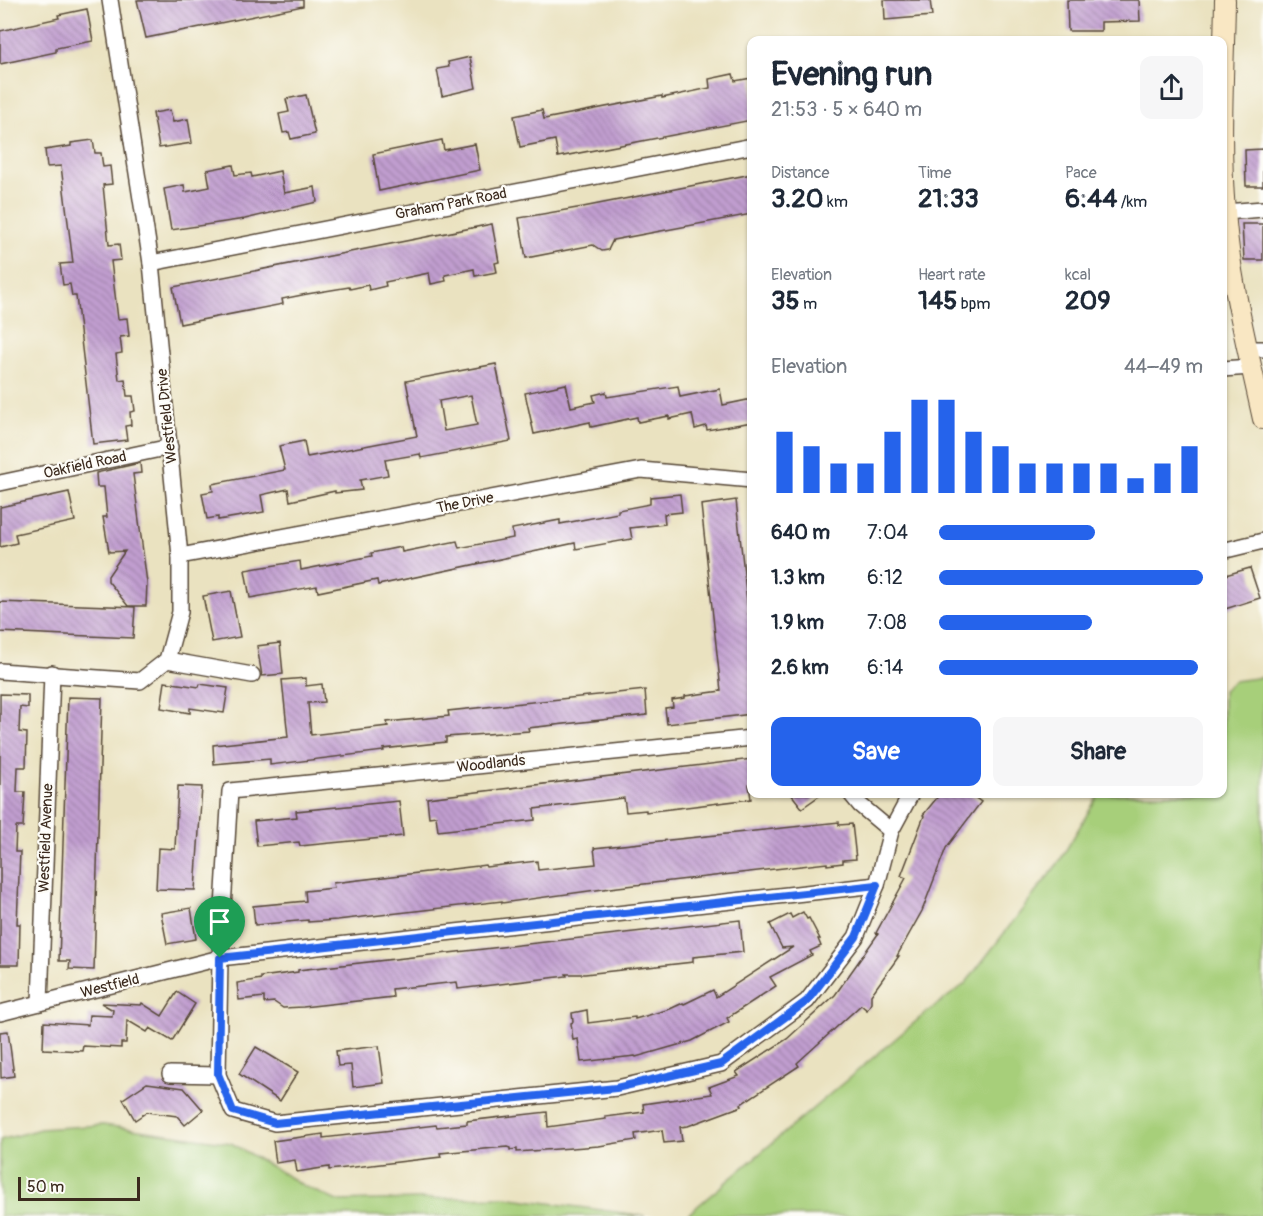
<!DOCTYPE html>
<meta charset="utf-8">
<style>
body{margin:0;font-family:Pangolin,sans-serif;background:#f6f6f7;color:#1f2937;height:100vh;display:flex;flex-direction:column;font-size:22px;white-space:nowrap}
*{box-sizing:border-box;margin:0}
p{font-size:20px;color:#747a83}
.icon{flex:none;width:33px;height:33px;fill:none;stroke:currentColor;stroke-width:2;stroke-linecap:round;stroke-linejoin:round}
.map{position:relative;flex:1;overflow:hidden}
.panel{position:absolute;left:747px;top:36px;width:480px;height:762px;display:flex;flex-direction:column;background:#fff;border-radius:12px;box-shadow:0 2px 4px #0004}
.panel>*{flex:none}
.scale{position:absolute;left:18px;bottom:15px;width:122px;box-sizing:border-box;padding-left:6px;border:3px solid #3b2a1e;border-top:0;font-size:16px;line-height:21px;white-space:nowrap;color:#3b2a1e;-webkit-text-stroke:4px #fdfcf7;paint-order:stroke}
.pin{position:absolute;display:grid;place-items:center;width:51px;height:51px;color:#fff;margin:-62px -26px;border-radius:50% 50% 50% 0;rotate:-45deg;box-shadow:0 0 6px #0007}
.pin .icon{rotate:45deg}
.round{display:grid;place-items:center;flex:none;width:63px;height:63px;border-radius:12px;background:#f6f6f7}
.overview{display:flex;align-items:center;justify-content:space-between;height:102px;padding:0 24px}
h1{font-size:33px;font-weight:700;line-height:45px}
.figures{display:grid;grid-template-columns:repeat(3,1fr);gap:9px;height:102px;padding:6px 24px}
.figures div{display:grid;align-content:center}
.figures b{font-size:26px;font-weight:700}
.figures small{font-size:16px;font-weight:400}
.figures p{font-size:16px}
.chart{height:168px;padding:12px 24px}
.chart p{display:flex;justify-content:space-between}
.chart svg{width:100%;height:108px;margin-top:6px;stroke:#2563eb;stroke-width:6}
.cta{display:flex;gap:12px;margin-top:auto;padding:12px 24px}
.cta a{flex:1;height:69px;border-radius:12px;background:#2563eb;color:#fff;font-size:24px;font-weight:700;line-height:69px;text-align:center}
.cta a+a{background:#f6f6f7;color:#1f2937}
ul{padding:0 24px;list-style:none;font-size:20px}
li{display:grid;grid-template-columns:96px 72px 1fr;align-items:center;height:45px}
li i{height:15px;border-radius:8px;background:#2563eb}
.map>svg:first-child{display:block}
.green{fill:#a7cf7a;stroke:#717c4c;stroke-width:1.5}
.building{fill:url(#building-back-hatch);fill-rule:evenodd}
.lines{fill:none;stroke-linecap:round;stroke-linejoin:round}
.street-casing{stroke:#554636;stroke-width:18}
.secondary-casing{stroke:#554636;stroke-width:22}
.street{stroke:#fff;stroke-width:15}
.secondary{stroke:#f9e7c3;stroke-width:20}
.route-casing{stroke:#fff;stroke-width:12}
.route{stroke:#2563eb;stroke-width:8}
.labels{text-anchor:middle;dominant-baseline:central;stroke-width:4.5;stroke-linejoin:round;paint-order:stroke}
.street-label{font-size:15px;fill:#3b2a1e;stroke:#fdfcf7}
</style>
<div class="map">
<svg width="1263" height="1216" viewBox="0 0 1263 1216">
<defs>
<pattern id="building-back-hatch" width="6" height="6" patternUnits="userSpaceOnUse" patternTransform="scale(1.5)"><rect width="6" height="6" fill="#c19ed0"/><path d="M-1 5l2 2M0 0l6 6M5-1l2 2" fill="none" stroke="#9e81a8"/></pattern>
</defs>
<rect width="100%" height="100%" fill="#fdfcf7"/>
<filter id="ink" filterUnits="userSpaceOnUse"><feTurbulence type="fractalNoise" baseFrequency=".0167" numOctaves="2"/><feDisplacementMap in="SourceGraphic" scale="12" xChannelSelector="R" yChannelSelector="G"/><feConvolveMatrix kernelMatrix="1 2 1 2 8 2 1 2 1" color-interpolation-filters="sRGB"/></filter>
<filter id="wash" filterUnits="userSpaceOnUse"><feTurbulence type="fractalNoise" baseFrequency=".008" numOctaves="4" result="noise"/><feDisplacementMap in="SourceGraphic" scale="24" xChannelSelector="R" yChannelSelector="G"/><feGaussianBlur stdDeviation="1.35" result="paint"/><feColorMatrix in="noise" values="0 0 0 0 0 0 0 0 0 0 0 0 0 0 0 0 0 1.4 0 .05"/><feComposite in="paint" operator="in"/></filter>
<g filter="url(#wash)">
<rect width="100%" height="100%" fill="#eae2c0"/>
<g class="green">
<polygon points="1263,677 1263,1216 686,1216 927,1012 965,984 978,967 1059,862 1099,794 1222,794 1223,690 1234,681"/>
<polygon points="103,1125 231,1143 306,1187 337,1201 504,1197 645,1216 0,1216 0,1140 40,1129"/>
</g>
<g id="blocks">
<g class="building">
<polygon points="137,0 303,0 303,6 146,38"/>
<polygon points="884,0 930,0 932,16 885,20"/>
<polygon points="1067,0 1139,0 1140,21 1101,22 1101,31 1068,31"/>
<polygon points="87,9 93,41 56,48 56,52 0,64 0,31 59,18 58,15"/>
<polygon points="470,57 476,88 442,96 437,69 449,67 448,62"/>
<polygon points="733,74 735,81 752,78 752,120 558,157 555,140 520,147 514,116 542,110 544,119 662,96 662,98 710,88 709,79"/>
<polygon points="306,95 315,134 291,139 289,132 283,133 279,114 289,112 286,99"/>
<polygon points="170,110 173,122 188,119 192,143 159,148 153,113"/>
<polygon points="93,140 95,153 101,153 103,167 110,166 112,184 103,185 109,245 119,244 121,260 111,261 118,319 127,318 129,336 120,337 122,353 116,354 119,380 125,379 127,396 133,396 135,411 130,412 131,425 125,426 127,440 93,444 76,296 72,296 70,284 63,285 60,264 73,263 61,166 47,167 45,150 71,146 71,143"/>
<polygon points="442,140 444,150 475,144 480,170 379,191 373,154"/>
<polygon points="1263,149 1263,186 1246,186 1245,150"/>
<polygon points="233,165 235,175 251,173 252,177 280,171 284,193 315,187 317,202 245,219 171,230 164,189 184,185 185,192 210,187 207,170"/>
<polygon points="752,174 752,214 613,240 608,250 602,251 593,245 526,258 519,218 583,207"/>
<polygon points="492,224 499,262 495,263 497,272 475,276 474,269 445,275 446,281 431,284 429,273 385,282 386,286 369,290 368,285 350,289 349,287 307,294 282,299 283,304 180,324 173,287"/>
<polygon points="1242,224 1263,224 1263,260 1244,260"/>
<path d="M496,364L511,441L421,458L420,454L385,460L388,475L360,480L362,490L335,493V491L290,501L288,489L261,495L264,512L218,520V517L207,519L202,493L213,491L212,484L285,470L279,446L304,441L307,457L417,436L406,381ZM471,395L477,425L444,431L439,401Z"/>
<polygon points="566,384 571,407 595,402 593,395 606,392 607,397 678,386 680,397 720,389 723,405 752,399 752,422 707,430 706,426 695,429 692,414 669,419 669,416 638,422 637,417 591,427 590,422 534,434 525,393"/>
<polygon points="140,463 141,473 133,474 147,583 146,606 128,606 108,581 108,576 125,551 109,552 103,517 107,517 104,487 97,487 96,473"/>
<polygon points="69,492 75,521 15,534 17,543 0,547 0,507"/>
<polygon points="680,494 682,512 664,514 665,524 630,528 632,539 576,549 575,543 378,585 377,580 318,592 317,586 250,598 245,570 300,561 301,570 372,556 371,553 401,547 402,552 457,541 459,548 513,538 512,529 560,520 560,524 618,513 618,510 650,504 650,497"/>
<polygon points="736,500 752,646 752,714 667,724 665,708 673,707 672,700 685,698 685,696 721,691 701,505"/>
<polygon points="1250,568 1260,598 1222,610 1222,576"/>
<polygon points="231,591 240,637 212,642 203,596"/>
<polygon points="0,602 135,607 133,638 0,632"/>
<polygon points="280,643 283,674 262,676 257,646"/>
<polygon points="306,678 306,686 322,684 324,702 308,703 311,735 388,726 387,722 449,716 448,711 645,690 647,715 528,728 529,731 446,737 446,742 383,749 384,751 270,765 270,759 214,764 213,745 288,737 282,680"/>
<polygon points="165,682 199,687 200,684 228,688 224,713 190,708 190,713 161,708"/>
<polygon points="0,694 28,695 28,708 20,707 19,732 27,733 26,767 18,767 17,792 25,792 23,827 16,827 15,852 20,852 17,924 20,924 19,965 0,965"/>
<polygon points="68,697 102,698 94,970 69,969 70,961 59,961"/>
<polygon points="752,759 752,784 749,785 751,799 646,812 646,810 626,812 624,798 534,809 535,820 438,831 436,816 429,817 427,798"/>
<polygon points="178,786 202,787 195,890 156,889 158,848 175,849"/>
<polygon points="791,794 822,794 802,808"/>
<polygon points="940,794 970,794 981,802 946,848 922,911 897,956 899,956 871,995 871,1003 867,1010 861,1005 797,1063 799,1066 741,1104 742,1106 688,1126 680,1127 682,1141 664,1143 662,1130 635,1134 636,1140 599,1146 517,1152 517,1149 510,1150 510,1148 507,1147 440,1153 441,1157 329,1170 329,1167 297,1172 295,1160 276,1163 273,1141 323,1134 323,1138 436,1125 437,1127 467,1124 467,1121 547,1112 548,1127 606,1119 605,1117 644,1112 643,1104 712,1094 709,1087 739,1076 736,1072 787,1039 835,995 878,934 876,933 906,878 901,876 924,816 923,815"/>
<polygon points="399,801 403,836 300,846 299,842 257,846 254,821 297,817 296,811"/>
<polygon points="839,822 839,825 852,824 854,841 856,859 843,860 843,863 827,865 827,863 618,887 502,903 502,901 337,920 308,922 308,920 255,925 253,906 306,901 305,891 334,888 333,883 478,866 485,865 486,867 537,861 538,870 596,864 594,848"/>
<polygon points="191,908 196,939 167,944 161,913"/>
<polygon points="803,912 807,919 809,918 820,939 818,939 821,946 810,951 812,955 770,977 776,986 727,1018 729,1022 692,1041 636,1057 635,1056 581,1062 578,1039 573,1040 571,1023 573,1022 572,1013 587,1010 588,1023 635,1017 635,1019 670,1009 683,1003 684,1004 713,990 716,997 793,947 782,948 770,924 790,914 792,918"/>
<polygon points="740,920 743,952 693,957 693,962 585,974 566,974 567,976 458,989 457,982 392,989 393,997 303,1007 283,1008 274,1002 264,1003 264,997 239,1000 237,983 261,979 261,977 298,972 298,970"/>
<polygon points="177,992 195,1004 172,1041 150,1028 147,1032 127,1020 126,1043 121,1043 121,1048 83,1046 82,1051 43,1049 44,1022 88,1025 89,1015 112,1016 113,1010 101,1003 141,1005 142,1003 162,1016"/>
<polygon points="8,1031 14,1076 1,1078 0,1032"/>
<polygon points="379,1046 384,1083 353,1087 351,1065 338,1066 336,1051"/>
<polygon points="256,1047 298,1072 280,1101 239,1074"/>
<polygon points="147,1083 184,1088 203,1110 185,1125 177,1116 147,1112 135,1120 123,1099"/>
</g>
</g>
</g>
<g filter="url(#ink)">
<use href="#blocks" fill-opacity="0" stroke="#554636" stroke-width="1.5"/>
<g class="lines">
<defs>
<g id="street">
<polyline points="1225,212 1263,209"/>
<polyline points="151,263 752,146"/>
<polyline points="1247,349 1263,349"/>
<polyline points="1222,369 1251,367"/>
<polyline points="0,483 170,447"/>
<polyline points="1222,551 1263,541"/>
<polyline points="180,556 641,470 752,480"/>
<polyline points="167,660 252,675"/>
<polyline points="0,671 140,681 167,660 180,612 180,556 151,263 110,0"/>
<polyline points="752,738 230,791 220,958 218,1075 233,1111 275,1123 617,1088 721,1064 807,1001 856,937 877,885 891,831 911,794"/>
<polyline points="851,794 860,805 891,831"/>
<polyline points="40,1003 52,673"/>
<polyline points="0,1013 220,958 877,885"/>
<polyline points="170,1074 218,1075"/>
</g>
<path id="secondary" d="M1225,0C1224,69 1219,143 1225,211C1230,282 1248,350 1263,419"/>
</defs>
<use href="#street" class="street-casing"/>
<use href="#secondary" class="secondary-casing"/>
<use href="#street" class="street"/>
<use href="#secondary" class="secondary"/>
</g>
</g>
<g class="lines" filter="url(#ink)">
<defs>
<polygon id="route" points="877,885 856,937 807,1001 721,1064 616,1088 275,1123 233,1111 218,1074 220,958"/>
</defs>
<use href="#route" class="route-casing"/>
<use href="#route" class="route"/>
</g>
<g class="labels">
<g class="street-label">
<text transform="translate(451 204) rotate(-11)">Graham Park Road</text>
<text transform="translate(167 416) rotate(-96)">Westfield Drive</text>
<text transform="translate(85 465) rotate(-12)">Oakfield Road</text>
<text transform="translate(465 503) rotate(-11)">The Drive</text>
<text transform="translate(491 764) rotate(-6)">Woodlands</text>
<text transform="translate(46 838) rotate(-88)">Westfield Avenue</text>
<text transform="translate(110 986) rotate(-14)">Westfield</text>
</g>
</g>
</svg>
<div class="scale">50 m</div>
<div class="pin" style="left:220px;top:958px;background:#1e9e55"><svg class="icon" aria-label="arrive" viewBox="0 0 24 24"><path d="M6 21V4h12l-3 4 3 4H6"/></svg></div>
<section class="panel">
<div class="overview"><div><h1>Evening run</h1><p>21:53 · 5 × 640 m</p></div><a class="round"><svg class="icon" aria-label="share" viewBox="0 0 24 24"><path d="M12 15V3M7 8l5-5 5 5M5 13v7h14v-7"/></svg></a></div>
<div class="figures">
<div><p>Distance</p><b>3.20<small> km</small></b></div>
<div><p>Time</p><b>21:33</b></div>
<div><p>Pace</p><b>6:44<small> /km</small></b></div>
</div>
<div class="figures">
<div><p>Elevation</p><b>35<small> m</small></b></div>
<div><p>Heart rate</p><b>145<small> bpm</small></b></div>
<div><p>kcal</p><b>209</b></div>
</div>
<div class="chart"><p><span>Elevation</span>44–49 m</p>
<svg viewBox="0 0 160 44" preserveAspectRatio="none"><path d="M5 44V19M15 44V25M25 44V32M35 44V32M45 44V19M55 44V6M65 44V6M75 44V19M85 44V25M95 44V32M105 44V32M115 44V32M125 44V32M135 44V38M145 44V32M155 44V25"/></svg>
</div>
<ul>
<li><b>640 m</b>7:04<i style="width:59%"></i></li>
<li><b>1.3 km</b>6:12<i style="width:100%"></i></li>
<li><b>1.9 km</b>7:08<i style="width:58%"></i></li>
<li><b>2.6 km</b>6:14<i style="width:98%"></i></li>
</ul>
<div class="cta"><a>Save</a><a>Share</a></div>
</section>
</div>
